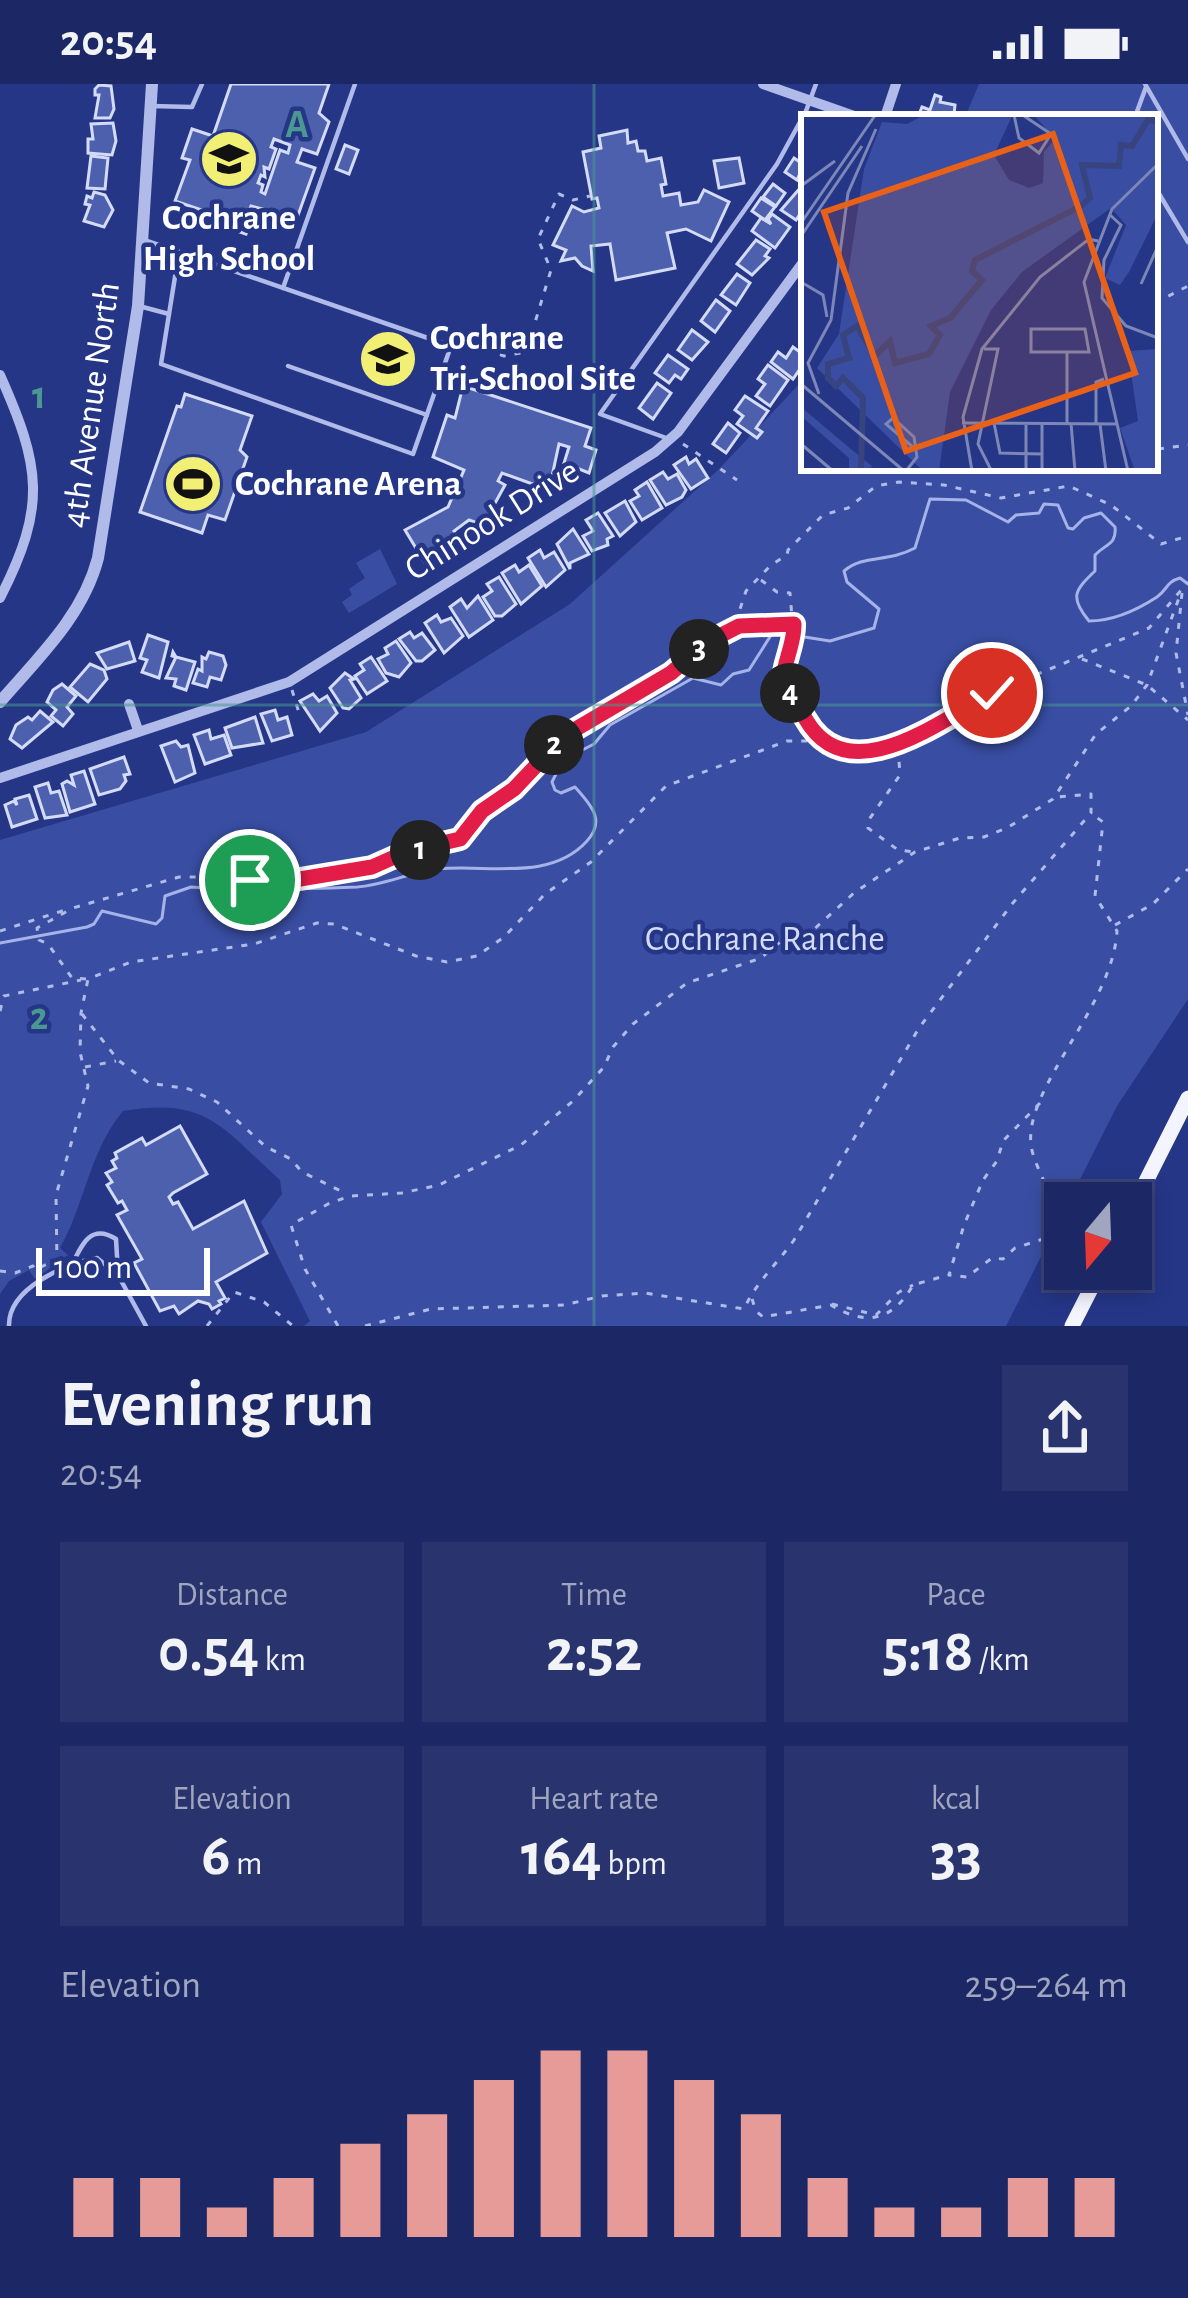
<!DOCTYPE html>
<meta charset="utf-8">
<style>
body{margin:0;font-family:"Alegreya Sans",sans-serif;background:#29346e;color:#f1f3f6;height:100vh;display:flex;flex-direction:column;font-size:45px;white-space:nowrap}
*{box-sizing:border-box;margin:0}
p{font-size:39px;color:#a0a6bf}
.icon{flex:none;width:66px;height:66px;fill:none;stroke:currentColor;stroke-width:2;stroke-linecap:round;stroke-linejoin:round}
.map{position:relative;height:1242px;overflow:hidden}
.panel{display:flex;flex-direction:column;background:#1c2865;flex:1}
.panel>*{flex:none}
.needle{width:78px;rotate:199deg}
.tools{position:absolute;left:1044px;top:1098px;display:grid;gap:24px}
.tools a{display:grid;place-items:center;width:108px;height:108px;border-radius:0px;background:#1c2865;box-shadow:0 6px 18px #0003,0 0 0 3px #3a4479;font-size:60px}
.scale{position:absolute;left:36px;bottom:30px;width:174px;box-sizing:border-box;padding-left:12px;border:6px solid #fff;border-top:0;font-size:33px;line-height:42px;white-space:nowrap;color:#fff;-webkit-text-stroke:9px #253687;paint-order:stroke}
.pin{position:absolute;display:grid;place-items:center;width:102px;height:102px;color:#fff;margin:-51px;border:6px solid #fff;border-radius:50%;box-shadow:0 3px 12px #0007}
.km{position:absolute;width:60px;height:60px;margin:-30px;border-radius:50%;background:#222;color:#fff;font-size:33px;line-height:60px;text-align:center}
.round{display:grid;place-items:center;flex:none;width:126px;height:126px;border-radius:0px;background:#29346e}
.head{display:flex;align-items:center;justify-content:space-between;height:204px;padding:0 60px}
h1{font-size:66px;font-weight:700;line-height:90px}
.figures{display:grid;grid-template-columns:repeat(3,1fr);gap:18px;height:204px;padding:12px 60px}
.figures div{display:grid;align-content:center;border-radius:0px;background:#29346e;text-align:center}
.figures b{font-size:60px;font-weight:700}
.figures small{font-size:33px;font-weight:400}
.figures p{font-size:33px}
.chart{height:336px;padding:24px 60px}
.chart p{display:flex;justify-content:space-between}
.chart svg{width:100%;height:216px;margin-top:12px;stroke:#e69b98;stroke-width:6}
.status{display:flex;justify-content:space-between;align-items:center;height:84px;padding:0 60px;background:#1c2865;direction:ltr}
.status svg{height:33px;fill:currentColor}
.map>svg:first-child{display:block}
.green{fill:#394ea3}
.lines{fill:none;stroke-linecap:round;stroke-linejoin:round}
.stream{stroke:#a5b3e9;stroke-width:3}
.building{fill:#4d60ae;stroke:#d4dbf7;stroke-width:3;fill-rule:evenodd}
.path{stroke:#b0bbe9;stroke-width:3;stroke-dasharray:6 9;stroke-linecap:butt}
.service{stroke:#b0bbe9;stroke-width:4.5}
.minor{stroke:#b0bbe9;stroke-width:10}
.tertiary{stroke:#b0bbe9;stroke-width:12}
.primary{stroke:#f3f4fe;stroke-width:15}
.route-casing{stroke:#fff;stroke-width:24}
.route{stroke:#e11d48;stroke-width:15}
.grid{fill:none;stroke:#4b9892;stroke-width:3;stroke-opacity:0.55}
.labels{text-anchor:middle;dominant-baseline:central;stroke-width:9;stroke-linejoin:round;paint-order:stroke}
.poi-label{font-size:36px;font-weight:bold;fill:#fff;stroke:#253687;text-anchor:start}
.street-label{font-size:36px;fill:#fff;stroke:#253687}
.park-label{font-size:36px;fill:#d4dbf7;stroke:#253687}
.inset-river{fill:none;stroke:#374480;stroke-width:6}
.inset-road{fill:none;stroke:#7c86b7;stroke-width:3}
.view{fill:#e96118;fill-opacity:0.15;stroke:#e96118;stroke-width:6}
.inset-edge{fill:none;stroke:#fff;stroke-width:6}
.grid-label{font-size:39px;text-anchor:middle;font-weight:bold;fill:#4b9892;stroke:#253687;stroke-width:9;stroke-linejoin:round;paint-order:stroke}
</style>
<div class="status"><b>20:54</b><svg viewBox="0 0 49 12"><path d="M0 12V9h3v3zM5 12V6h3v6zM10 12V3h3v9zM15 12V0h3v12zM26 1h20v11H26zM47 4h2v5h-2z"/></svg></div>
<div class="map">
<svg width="1188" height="1242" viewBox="0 0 1188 1242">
<rect width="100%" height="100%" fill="#253687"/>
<g class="green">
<path d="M979,0H1188V915L1117,1022L1006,1242H304L310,1237L261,1138L282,1110L280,1096C220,1042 207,1013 123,1027C89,1068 85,1120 60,1164L68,1171L35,1195L29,1186L9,1197L0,1210V756L366,648L570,520L717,387L804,295V384H1155V33H965Z"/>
<polygon points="380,465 397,500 349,529 342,518 352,511 349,505 365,494 356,479"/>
</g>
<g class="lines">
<path class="stream" d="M0,859L87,843L94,840L102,827L156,840L162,834L165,812L191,803C246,807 302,805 357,803C384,801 411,788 438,785C487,780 550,798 587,757C606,736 591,721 575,703L561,709L555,706L552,698L563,676L594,660L610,641L693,594L721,601L733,590L749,586L773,548L830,557L874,544L879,525L847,498L844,487C864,470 887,479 915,464L930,415L966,416L1008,438L1016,431L1039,429L1044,420L1058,421L1068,444L1073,445L1084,434L1101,429L1115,443C1117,461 1105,460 1095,471V487C1075,506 1069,513 1089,537C1112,537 1137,526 1157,513C1168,505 1166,498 1180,494L1188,500"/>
</g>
<g class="building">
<path d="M231,0H329L319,29L329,38L317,70L302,65L297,78L315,84L297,134L251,122L247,132L252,133L246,150L219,141L222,133L175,117L190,76L182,74L192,45L213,52ZM274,55L290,61L288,69L280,66L265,110L261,108L263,101L258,99L261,91L265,93L264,83L269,85L276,65L271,63Z"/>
<polygon points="99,1 111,2 114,25 110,34 95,34 99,11 95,11 95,5"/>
<polygon points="935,11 941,13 940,18 955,21 954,31 918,33 922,23 930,26"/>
<polygon points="113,39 116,57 112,71 88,69 88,55 93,55 91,40"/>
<polygon points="627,46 628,59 636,57 638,67 645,67 647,77 661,74 666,100 661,101 663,112 679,109 681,121 698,118 704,106 729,118 711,157 686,145 667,149 675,184 616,196 610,160 591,162 593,187 582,182 575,174 561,177 566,166 553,161 572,122 584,128 599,124 597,114 592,115 583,68 601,64 599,52"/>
<polygon points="345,61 358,66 349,90 336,85"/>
<polygon points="91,72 108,74 105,105 87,104"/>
<polygon points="739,74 744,99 719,104 714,77"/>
<polygon points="794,74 804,81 797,96 785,88"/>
<polygon points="773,100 785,109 776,122 763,113"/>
<polygon points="801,103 804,125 796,136 781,126"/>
<polygon points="94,108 105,111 113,126 104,143 84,137 90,121 85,120 87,112 92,114"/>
<polygon points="761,114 775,123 765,136 752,127"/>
<polygon points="772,130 790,143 775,164 752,147 761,134 771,140 768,135"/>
<polygon points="756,156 770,165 765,172 769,174 752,191 737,180"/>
<polygon points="737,190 750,199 736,221 721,211"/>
<polygon points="716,216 730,227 715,248 701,237"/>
<polygon points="692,246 708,258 692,276 678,266"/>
<polygon points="793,263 804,271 804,288 800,285 793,295 771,278 778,268 786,274"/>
<polygon points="668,271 688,285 681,295 675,291 669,299 655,289"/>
<polygon points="768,281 788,296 770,322 756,312 765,300 758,295"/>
<polygon points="657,299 671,309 653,335 639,324"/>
<polygon points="463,302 591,344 585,362 596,366 589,389 564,379 569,363 559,360 549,406 502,389 498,397 505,401 483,441 469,436 454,447 465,464 428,484 405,446 448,423 464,386 433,373 447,331 455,334"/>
<polygon points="185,310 252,332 240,366 247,373 225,436 208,431 202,449 140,428 177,322 181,323"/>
<polygon points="745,312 768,327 756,344 762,348 757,354 737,340 743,332 735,326"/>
<polygon points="728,339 740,349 726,369 713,360"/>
<polygon points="686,373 689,380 696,375 708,394 691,405 674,381"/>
<polygon points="663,388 668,395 677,390 686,406 682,413 666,421 650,396"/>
<polygon points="647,398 662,424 642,436 630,417 639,412 635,406"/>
<polygon points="625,417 636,438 620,452 605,429"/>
<polygon points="598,429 613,452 607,455 608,461 592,467 583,452 593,447 586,436"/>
<polygon points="573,445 589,470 570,479 570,485 557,460"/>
<polygon points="540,466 544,474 554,468 565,486 546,503 528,474"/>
<polygon points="515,481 519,488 529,481 542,502 521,520 502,489"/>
<polygon points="499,493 516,520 502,532 495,532 483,513 492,507 487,500"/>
<polygon points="478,512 493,536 469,553 450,523 461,515 467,524"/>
<polygon points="437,531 441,538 451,534 463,552 444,569 425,539"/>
<polygon points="410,548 414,554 422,549 435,566 422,577 416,577 399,555"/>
<polygon points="148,551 168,558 159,594 142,588 147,576 140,574"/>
<polygon points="396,557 411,579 399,593 386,589 378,575 388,570 385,564"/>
<polygon points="129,558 135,577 107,585 97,569"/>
<polygon points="173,568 176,573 195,578 186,606 174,602 176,595 166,594 176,573 172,572"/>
<polygon points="209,568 223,572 226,581 221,596 210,593 207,603 193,599 198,585 202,587 202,573 206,575"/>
<polygon points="371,573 387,597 367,610 355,592 364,586 360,580"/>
<polygon points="90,580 104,586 107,595 88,618 70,603"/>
<polygon points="345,589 354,595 350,596 361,614 349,625 343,624 330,604"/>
<polygon points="62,600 76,612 67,623 73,630 63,642 51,632 56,626 47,618 53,606"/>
<polygon points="313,610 319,617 327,612 337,629 320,647 300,617"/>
<polygon points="275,626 278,636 287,633 292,651 272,657 261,630"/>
<polygon points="40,627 53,638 22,664 10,655 16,641 28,633 32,636"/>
<polygon points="255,633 263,659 232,664 225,644"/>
<polygon points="209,646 211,655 224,651 231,671 205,680 194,651"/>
<polygon points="176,657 181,663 188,661 195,689 175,698 161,662"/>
<polygon points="124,673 130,690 124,691 126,697 120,705 99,711 90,685"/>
<polygon points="84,687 95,720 70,728 62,700 67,697 74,701 71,691"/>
<polygon points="48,699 51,709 59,707 67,731 45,734 35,703"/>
<polygon points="29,711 37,735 12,743 5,721 14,717 17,721 15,715"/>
<polygon points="180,1042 207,1090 173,1109 169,1113 173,1120 178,1118 193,1145 244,1117 267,1169 216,1198 225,1214 219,1217 221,1220 212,1225 209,1220 198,1217 179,1230 174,1222 160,1227 134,1179 142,1175 117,1131 127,1126 122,1117 118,1119 107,1101 112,1098 106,1089 116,1084 112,1077 117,1074 115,1069 142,1054 146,1061"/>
</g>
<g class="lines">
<g class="path">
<polyline points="1155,219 1188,202"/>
<polyline points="457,257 504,272 526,268 551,186 538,155 559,110 573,116 590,112"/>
<polyline points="683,360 737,396"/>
<polyline points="1158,365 1188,361"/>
<path d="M761,496L777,508L790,509C792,538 797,561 782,587L791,611L820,655"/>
<polyline points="1182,509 1176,569 1188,631"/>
<polyline points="736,542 792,540"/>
<polyline points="1082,575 1147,601 1188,636"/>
<polyline points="292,606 300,632"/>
<polyline points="898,663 900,691 868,737 868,744 898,766 914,768"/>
<polyline points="1115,841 1153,820 1188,785"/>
<polyline points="0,847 65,826"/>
<polyline points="86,895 72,894 48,860 39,856 37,844 73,824 179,793 320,793 372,783 408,767 460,755 482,727 513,705 564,652 671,589 706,559 734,543 746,507 771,481 787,471 788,466 823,431 848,424 876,402 899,398 944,401 1001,414 1069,402 1111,421 1161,460 1188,452"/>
<polyline points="0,927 4,912 81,896"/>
<polyline points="82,930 118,976 149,999 189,1005 217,1018 266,1063 291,1075 302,1088 347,1110"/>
<polyline points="85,983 116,977"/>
<path d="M1040,1019L1003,1057L997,1077L983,1096L964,1141L949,1191L967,1193L992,1174L1003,1175L1015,1164L1059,1150C1054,1135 1052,1120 1047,1105C1042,1091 1033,1076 1031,1061C1024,1003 1113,922 1117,847L1095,812L1103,738L1092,730"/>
<polyline points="57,1181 56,1111 88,1002 80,968 81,929 88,895 131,878 254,860 317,839 334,840 416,872 447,878 477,872 504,853 545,810 591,778 666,702 787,657 821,657 868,670 898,661 992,609 1149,544 1188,498"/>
<polyline points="0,1187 15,1189 33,1182 35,1186 53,1177"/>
<path d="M752,1215L756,1227L763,1233L831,1221C865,1242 892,1238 913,1201L948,1191"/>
<polyline points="832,1220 876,1231 899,1208 913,1201"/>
<polyline points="207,1242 234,1208 264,1218 293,1242"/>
<polyline points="338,1242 305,1185 291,1141 328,1120 350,1112 402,1109 439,1101 521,1061 573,1017 604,983 613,963 633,940 687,899 761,874 780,858 811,848 854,809 915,768 960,754 984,753 1007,744 1053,715 1096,650 1131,622 1147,601 1179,514"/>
<path d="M365,1242L431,1225L564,1221L602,1212L645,1209L744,1225C757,1197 777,1180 794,1156L919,944L1012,820L1091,729V710L1057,713"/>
</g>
<g class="service">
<polyline points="1145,0 1188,75"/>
<polyline points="151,22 192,23 202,0"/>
<polyline points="1135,33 1146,3"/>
<polyline points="1155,103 1188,158"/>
<polyline points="144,156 179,168"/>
<polygon points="179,168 451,262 413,370 161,280"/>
<polyline points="283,204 355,0"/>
<polyline points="139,222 169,230"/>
<polyline points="288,282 427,331"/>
<polyline points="669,355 600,330 777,80 806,27 816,0"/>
<path d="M70,1185C81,1163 89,1138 116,1155L118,1189"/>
<path d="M9,1242C8,1204 65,1180 97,1174L118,1191L146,1242"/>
</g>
<g class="minor">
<polyline points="763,0 857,33"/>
<polyline points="885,33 896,0"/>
<path d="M0,291C41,383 47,422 0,514"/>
<polyline points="129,620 138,646"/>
<polyline points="0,694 289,598 655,368 678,348 804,177"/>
</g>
<path class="tertiary" d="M0,618C38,574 83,532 98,474L138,222L152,0"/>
<g class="primary">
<polyline points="1131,1127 1188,1014"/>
<polyline points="1072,1242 1101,1185"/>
</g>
</g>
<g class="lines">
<defs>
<path id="route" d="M250,796L300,795L372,783L408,767L460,755L482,727L514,705L564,652L671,589L706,559L739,542L794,540C795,558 782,584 784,593C787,608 798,621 805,634C848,710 940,637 992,609"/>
</defs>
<use href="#route" class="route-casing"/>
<use href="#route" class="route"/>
</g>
<path class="grid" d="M594,0V1242M0,621H1188"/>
<defs>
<symbol id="school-disc" viewBox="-11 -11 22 22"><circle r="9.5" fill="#f2ef75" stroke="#253687"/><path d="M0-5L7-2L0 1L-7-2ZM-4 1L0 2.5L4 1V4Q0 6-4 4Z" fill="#111"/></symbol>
<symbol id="stadium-disc" viewBox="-11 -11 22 22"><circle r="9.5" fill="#f2ef75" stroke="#253687"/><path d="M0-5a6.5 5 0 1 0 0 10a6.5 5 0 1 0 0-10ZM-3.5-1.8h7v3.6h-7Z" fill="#111"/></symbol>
</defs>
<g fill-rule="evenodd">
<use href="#school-disc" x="196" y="42" width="66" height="66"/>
<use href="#school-disc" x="355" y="242" width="66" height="66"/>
<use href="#stadium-disc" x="160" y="367" width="66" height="66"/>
</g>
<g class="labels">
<g class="poi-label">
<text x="229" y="134" text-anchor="middle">Cochrane<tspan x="229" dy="41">High School</tspan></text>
<text x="430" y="254">Cochrane<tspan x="430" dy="41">Tri-School Site</tspan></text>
<text x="235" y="400">Cochrane Arena</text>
</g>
<g class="street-label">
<text transform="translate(91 321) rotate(-82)">4th Avenue North</text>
<text transform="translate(492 436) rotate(-32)">Chinook Drive</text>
</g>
<g class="park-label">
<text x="765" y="855">Cochrane Ranche</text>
</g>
</g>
<g transform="translate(801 30)">
<rect width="357" height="357" fill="#253687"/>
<path d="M125,0L211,2L193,41L208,66L228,74L242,69L243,38L254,25L232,0H357V99L328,158L319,171L304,164L325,111L310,94L221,158L190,196L149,278L138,357H122L16,254L38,220L63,55L81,8L106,10ZM357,235V357H334L319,314L337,307L327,237ZM0,293L45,331L72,353L48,357V344L0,302Z" fill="#394ea3"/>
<path class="inset-river" d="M60,357L62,284L42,264L35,272L27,264V250L48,244L42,221L56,212L74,242L89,227L94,249L128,240L139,221L130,212L149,204L181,166L171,157L174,146L280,92L289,84L281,51L318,52L320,31L331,32L347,6L357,7"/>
<path class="inset-road" d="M141,0L214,1M213,1L218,24L238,39L250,20L220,0M0,72L34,47M308,100L320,111L303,146L301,184L325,212L357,224M0,109L75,0M0,122L61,32M0,168L22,181L26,203M340,170L357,132M230,215H284L288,238H230ZM183,235H197L177,330L190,356H225M266,238V309M0,270L103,357M18,280L7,249L30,206L47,79L75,15M161,309L316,310M193,309L199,339L241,340M241,309V357M270,309L274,357M295,310V268L303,265M299,310L305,357M0,330L32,357M105,357L116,343L113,323L92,304L85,310L113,334M171,357L162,303L181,235L239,163L288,125L297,127M225,357V309M327,357L283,168L311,95L357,50"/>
<path class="view" d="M252,20L334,259L105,337L23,98Z"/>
<rect width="357" height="357" class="inset-edge"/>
</g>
<g class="grid-label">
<text x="297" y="53">A</text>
<text x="39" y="324">1</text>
<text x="39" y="945">2</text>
</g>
</svg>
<div class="tools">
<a><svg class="needle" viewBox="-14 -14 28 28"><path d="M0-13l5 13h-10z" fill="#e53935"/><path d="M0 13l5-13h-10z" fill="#a0a6bf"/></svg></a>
</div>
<div class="scale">100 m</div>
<div class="pin" style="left:250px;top:796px;background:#1e9e55"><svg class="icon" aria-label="arrive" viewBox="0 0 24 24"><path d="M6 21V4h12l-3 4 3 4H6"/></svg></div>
<div class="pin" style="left:992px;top:609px;background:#d93025"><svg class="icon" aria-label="check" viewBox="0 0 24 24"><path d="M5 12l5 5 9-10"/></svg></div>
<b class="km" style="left:420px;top:766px">1</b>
<b class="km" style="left:554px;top:661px">2</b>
<b class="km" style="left:699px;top:565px">3</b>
<b class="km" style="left:790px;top:609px">4</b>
</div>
<section class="panel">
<div class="head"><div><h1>Evening run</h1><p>20:54</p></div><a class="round"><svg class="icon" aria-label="share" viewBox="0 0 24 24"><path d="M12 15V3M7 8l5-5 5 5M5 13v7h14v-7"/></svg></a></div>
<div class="figures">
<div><p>Distance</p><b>0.54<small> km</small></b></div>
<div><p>Time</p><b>2:52</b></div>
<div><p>Pace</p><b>5:18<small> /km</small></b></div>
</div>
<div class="figures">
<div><p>Elevation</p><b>6<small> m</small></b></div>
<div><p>Heart rate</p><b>164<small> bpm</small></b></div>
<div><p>kcal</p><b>33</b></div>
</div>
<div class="chart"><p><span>Elevation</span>259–264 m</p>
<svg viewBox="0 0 160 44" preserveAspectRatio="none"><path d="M5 44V32M15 44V32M25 44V38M35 44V32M45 44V25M55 44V19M65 44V12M75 44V6M85 44V6M95 44V12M105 44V19M115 44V32M125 44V38M135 44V38M145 44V32M155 44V32"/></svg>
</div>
</section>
